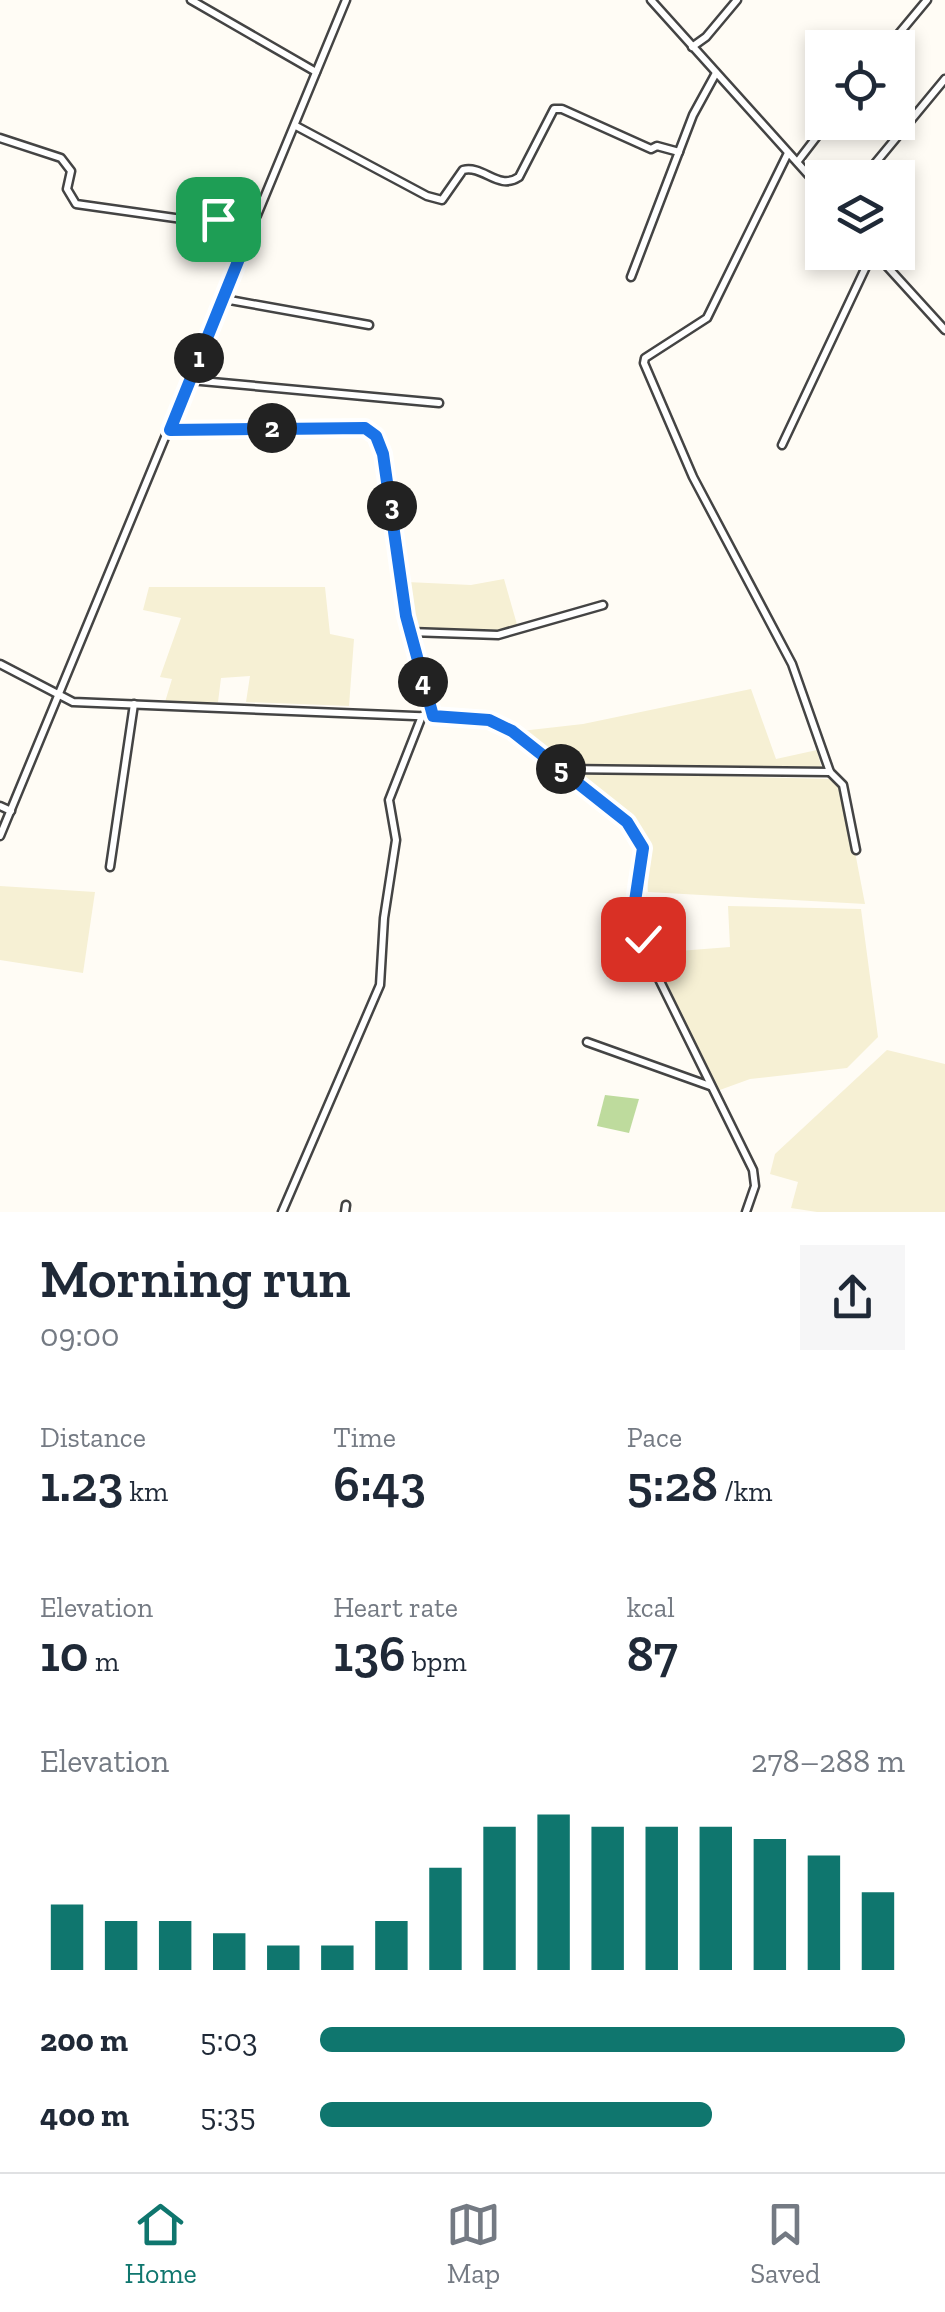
<!DOCTYPE html>
<meta charset="utf-8">
<style>
body{margin:0;font-family:"Zilla Slab",serif;background:#f6f6f7;color:#1f2937;height:100vh;display:flex;flex-direction:column;font-size:38px;white-space:nowrap}
*{box-sizing:border-box;margin:0}
p{font-size:32px;color:#747a83}
.icon{flex:none;width:55px;height:55px;fill:none;stroke:currentColor;stroke-width:2;stroke-linecap:round;stroke-linejoin:round}
.map{position:relative;height:1212px;overflow:hidden}
.drawer{display:flex;flex-direction:column;background:#fff;flex:1}
.drawer>*{flex:none}
.controls{position:absolute;left:805px;top:30px;display:grid;gap:20px}
.controls a{display:grid;place-items:center;width:110px;height:110px;border-radius:0px;background:#fff;box-shadow:0 5px 15px #0003;font-size:50px}
.pin{position:absolute;display:grid;place-items:center;width:85px;height:85px;color:#fff;margin:-42px;border-radius:20px;box-shadow:0 5px 15px #0006}
.km{position:absolute;width:50px;height:50px;margin:-25px;border-radius:50%;background:#222;color:#fff;font-size:28px;line-height:50px;text-align:center}
.round{display:grid;place-items:center;flex:none;width:105px;height:105px;border-radius:0px;background:#f6f6f7}
.summary{display:flex;align-items:center;justify-content:space-between;height:170px;padding:0 40px}
h1{font-size:55px;font-weight:600;line-height:75px}
.stats{display:grid;grid-template-columns:repeat(3,1fr);gap:15px;height:170px;padding:10px 40px}
.stats div{display:grid;align-content:center}
.stats b{font-size:50px;font-weight:600}
.stats small{font-size:28px;font-weight:400}
.stats p{font-size:28px}
.chart{height:280px;padding:20px 40px}
.chart p{display:flex;justify-content:space-between}
.chart svg{width:100%;height:180px;margin-top:10px;stroke:#0f766e;stroke-width:6}
ul{padding:0 40px;list-style:none;font-size:32px}
li{display:grid;grid-template-columns:160px 120px 1fr;align-items:center;height:75px}
li i{height:25px;border-radius:12px;background:#0f766e}
.tabs{display:flex;justify-content:space-around;align-items:center;height:140px;border-top:2px solid #e0e1e3;background:#fff;font-size:28px;color:#747a83}
.tabs a{display:grid;justify-items:center;gap:5px}
.tabs .on{color:#0f766e}
.map>svg:first-child{display:block}
.farmland{fill:#f6f0d4}
.forest{fill:#bedb9d}
.lines{fill:none;stroke-linecap:round;stroke-linejoin:round}
.minor-casing{stroke:#444;stroke-width:11}
.minor{stroke:#fff;stroke-width:6}
.route-casing{stroke:#fff;stroke-width:20}
.route{stroke:#1a73e8;stroke-width:12}
</style>
<div class="map">
<svg width="945" height="1212" viewBox="0 0 945 1212">
<rect width="100%" height="100%" fill="#fffcf5"/>
<g class="farmland">
<polygon points="504,579 518,628 502,633 416,629 407,582 471,585"/>
<polygon points="149,587 325,587 330,634 354,639 349,706 246,702 250,676 221,678 218,702 165,702 172,679 160,677 181,618 143,610"/>
<polygon points="751,689 776,759 817,750 822,770 563,765 521,731 583,724"/>
<polygon points="572,772 829,779 841,786 845,800 865,904 648,892 644,837"/>
<polygon points="0,886 95,892 83,973 0,960"/>
<polygon points="728,906 861,909 878,1037 847,1068 750,1079 717,1091 653,953 730,947"/>
<polygon points="887,1050 945,1064 945,1212 817,1212 791,1208 798,1182 770,1174 775,1154"/>
</g>
<polygon class="forest" points="605,1095 639,1099 629,1133 597,1126"/>
<g class="lines">
<defs>
<g id="minor">
<polyline points="191,0 316,72"/>
<polyline points="651,0 822,190"/>
<polyline points="692,47 706,37 737,0"/>
<polyline points="887,48 927,0"/>
<path d="M296,126L427,196L442,200L463,170C484,165 498,191 519,177L554,109H562L651,149L657,146L679,152"/>
<polyline points="0,138 61,158 71,171 67,189 76,204 182,219 253,224"/>
<polyline points="788,153 707,318 645,358 644,363 693,477 792,664 830,772 843,785 856,850"/>
<polyline points="798,161 828,122"/>
<polyline points="863,178 945,79"/>
<polyline points="874,252 945,330"/>
<polyline points="631,277 693,115 716,73"/>
<polyline points="224,299 369,325"/>
<polyline points="190,380 439,403"/>
<polyline points="170,430 365,428 376,436 383,454 406,616 433,716"/>
<polyline points="782,445 873,252"/>
<polyline points="410,632 498,635 603,605"/>
<polyline points="0,664 73,702 489,719 512,731 627,822 643,848 635,919 653,967 753,1170 755,1186 746,1212"/>
<polyline points="561,769 830,772"/>
<polyline points="0,806 11,811"/>
<polyline points="0,836 346,0"/>
<polyline points="110,867 134,704"/>
<polyline points="587,1042 710,1086"/>
<polyline points="282,1212 380,985 384,918 396,840 389,800 422,716"/>
<polyline points="345,1212 346,1205"/>
</g>
</defs>
<use href="#minor" class="minor-casing"/>
<use href="#minor" class="minor"/>
</g>
<g class="lines">
<defs>
<polyline id="route" points="218,219 253,224 170,430 365,428 376,436 383,454 406,616 433,716 489,720 512,731 627,822 643,848 634,908 643,939"/>
</defs>
<use href="#route" class="route-casing"/>
<use href="#route" class="route"/>
</g>
</svg>
<div class="controls">
<a><svg class="icon" aria-label="locate" viewBox="0 0 24 24"><circle cx="12" cy="12" r="6"/><path d="M12 2v4M12 18v4M2 12h4M18 12h4"/></svg></a>
<a><svg class="icon" aria-label="layers" viewBox="0 0 24 24"><path d="M12 4l9 5-9 5-9-5zM3 14l9 5 9-5"/></svg></a>
</div>
<div class="pin" style="left:218px;top:219px;background:#1e9e55"><svg class="icon" aria-label="arrive" viewBox="0 0 24 24"><path d="M6 21V4h12l-3 4 3 4H6"/></svg></div>
<div class="pin" style="left:643px;top:939px;background:#d93025"><svg class="icon" aria-label="check" viewBox="0 0 24 24"><path d="M5 12l5 5 9-10"/></svg></div>
<b class="km" style="left:199px;top:358px">1</b>
<b class="km" style="left:272px;top:428px">2</b>
<b class="km" style="left:392px;top:506px">3</b>
<b class="km" style="left:423px;top:682px">4</b>
<b class="km" style="left:561px;top:769px">5</b>
</div>
<section class="drawer">
<div class="summary"><div><h1>Morning run</h1><p>09:00</p></div><a class="round"><svg class="icon" aria-label="share" viewBox="0 0 24 24"><path d="M12 15V3M7 8l5-5 5 5M5 13v7h14v-7"/></svg></a></div>
<div class="stats">
<div><p>Distance</p><b>1.23<small> km</small></b></div>
<div><p>Time</p><b>6:43</b></div>
<div><p>Pace</p><b>5:28<small> /km</small></b></div>
</div>
<div class="stats">
<div><p>Elevation</p><b>10<small> m</small></b></div>
<div><p>Heart rate</p><b>136<small> bpm</small></b></div>
<div><p>kcal</p><b>87</b></div>
</div>
<div class="chart"><p><span>Elevation</span>278–288 m</p>
<svg viewBox="0 0 160 44" preserveAspectRatio="none"><path d="M5 44V28M15 44V32M25 44V32M35 44V35M45 44V38M55 44V38M65 44V32M75 44V19M85 44V9M95 44V6M105 44V9M115 44V9M125 44V9M135 44V12M145 44V16M155 44V25"/></svg>
</div>
<ul>
<li><b>200 m</b>5:03<i style="width:100%"></i></li>
<li><b>400 m</b>5:35<i style="width:67%"></i></li>
</ul>
</section>
<nav class="tabs">
<a class="on"><svg class="icon" aria-label="home" viewBox="0 0 24 24"><path d="M3 11l9-7 9 7M6 9v11h12V9"/></svg>Home</a>
<a><svg class="icon" aria-label="map" viewBox="0 0 24 24"><path d="M3 6l6-2 6 2 6-2v14l-6 2-6-2-6 2zM9 4v14M15 6v14"/></svg>Map</a>
<a><svg class="icon" aria-label="saved" viewBox="0 0 24 24"><path d="M7 4h10v16l-5-4-5 4z"/></svg>Saved</a>
</nav>
